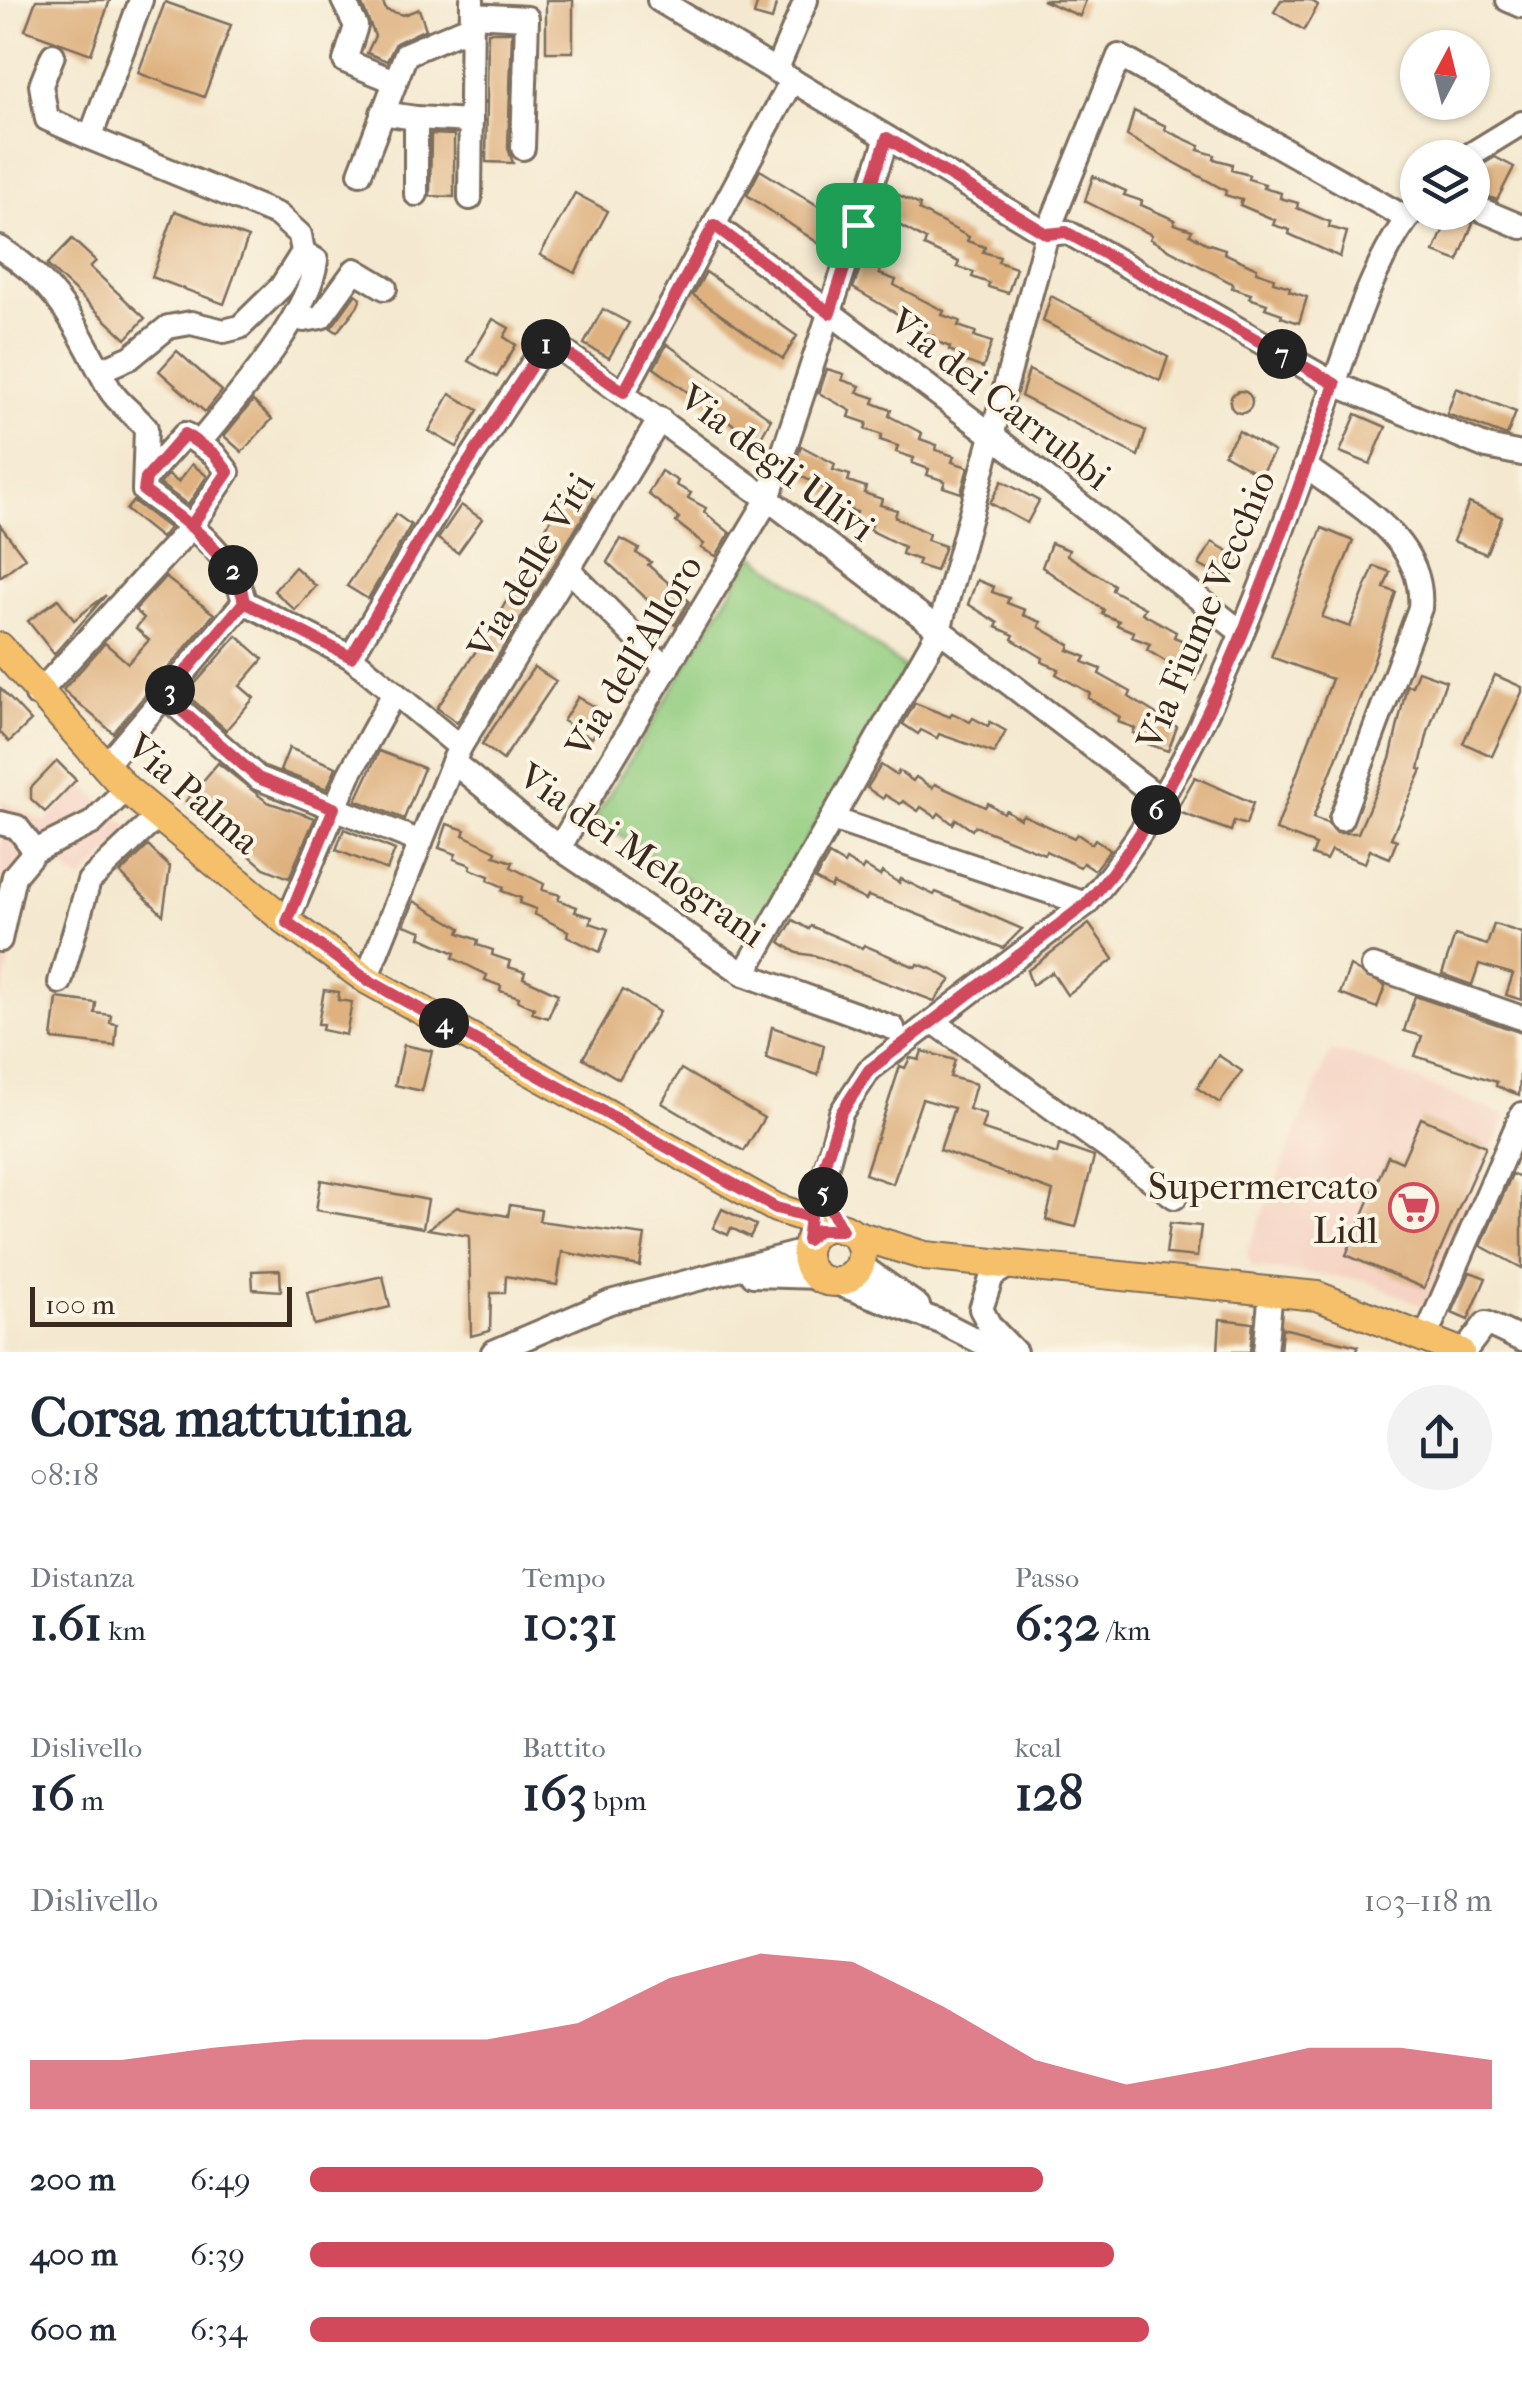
<!DOCTYPE html>
<html lang="it">
<meta charset="utf-8">
<style>
body{margin:0;font-family:"IM FELL French Canon",serif;background:#f2f2f3;color:#1f2937;height:100vh;display:flex;flex-direction:column;font-size:38px;white-space:nowrap}
*{box-sizing:border-box;margin:0}
p{font-size:32px;color:#747a83}
.icon{flex:none;width:55px;height:55px;fill:none;stroke:currentColor;stroke-width:2;stroke-linecap:round;stroke-linejoin:round}
.map{position:relative;height:1352px;overflow:hidden}
.details{display:flex;flex-direction:column;background:#fff;flex:1}
.details>*{flex:none}
.needle{width:65px;rotate:7deg}
.buttons{position:absolute;left:1400px;top:30px;display:grid;gap:20px}
.buttons a{display:grid;place-items:center;width:90px;height:90px;border-radius:50%;background:#fff;box-shadow:0 2px 8px #0004;font-size:50px}
.scale{position:absolute;left:30px;bottom:25px;width:262px;box-sizing:border-box;padding-left:10px;border:5px solid #3b2a1e;border-top:0;font-size:28px;line-height:35px;white-space:nowrap;color:#3b2a1e;-webkit-text-stroke:8px #fcf5e5;paint-order:stroke}
.pin{position:absolute;display:grid;place-items:center;width:85px;height:85px;color:#fff;margin:-42px;border-radius:20px;box-shadow:0 5px 15px #0006}
.km{position:absolute;width:50px;height:50px;margin:-25px;border-radius:50%;background:#222;color:#fff;font-size:28px;line-height:50px;text-align:center}
.round{display:grid;place-items:center;flex:none;width:105px;height:105px;border-radius:52px;background:#f2f2f3}
.head{display:flex;align-items:center;justify-content:space-between;height:170px;padding:0 30px}
h1{font-size:55px;font-weight:800;line-height:75px}
.stats{display:grid;grid-template-columns:repeat(3,1fr);gap:15px;height:170px;padding:10px 30px}
.stats div{display:grid;align-content:center}
.stats b{font-size:50px;font-weight:800}
.stats small{font-size:28px;font-weight:400}
.stats p{font-size:28px}
.chart{height:280px;padding:20px 30px}
.chart p{display:flex;justify-content:space-between}
.chart svg{width:100%;height:180px;margin-top:10px;fill:#d1495b;opacity:.7}
ul{padding:0 30px;list-style:none;font-size:32px}
li{display:grid;grid-template-columns:160px 120px 1fr;align-items:center;height:75px}
li i{height:25px;border-radius:12px;background:#d1495b}
.map>svg:first-child{display:block}
.built{fill:#f5d2c3}
.green{fill:#94ce82;stroke:#687c50;stroke-width:2.5}
.building{fill:#deb17f}
.lines{fill:none;stroke-linecap:round;stroke-linejoin:round}
.minor-casing{stroke:#7c6d5c;stroke-width:28}
.major-casing{stroke:#7c6d5c;stroke-width:32}
.minor{stroke:#fff;stroke-width:22}
.major{stroke:#f6c06b;stroke-width:28}
.route-casing{stroke:#fff;stroke-width:20}
.route{stroke:#d1495b;stroke-width:12}
.labels{text-anchor:middle;dominant-baseline:central;stroke-width:8;stroke-linejoin:round;paint-order:stroke}
.street-label{font-size:38px;fill:#3b2a1e;stroke:#fcf5e5}
.poi-label{font-size:38px;fill:#3b2a1e;stroke:#fcf5e5;text-anchor:end}
</style>
<div class="map">
<svg width="1522" height="1352" viewBox="0 0 1522 1352">
<rect width="100%" height="100%" fill="#fcf5e5"/>
<filter id="ink" filterUnits="userSpaceOnUse"><feTurbulence type="fractalNoise" baseFrequency=".01" numOctaves="2"/><feDisplacementMap in="SourceGraphic" scale="20" xChannelSelector="R" yChannelSelector="G"/><feConvolveMatrix kernelMatrix="1 2 1 2 8 2 1 2 1" color-interpolation-filters="sRGB"/></filter>
<filter id="wash" filterUnits="userSpaceOnUse"><feTurbulence type="fractalNoise" baseFrequency=".0048" numOctaves="4" result="noise"/><feDisplacementMap in="SourceGraphic" scale="40" xChannelSelector="R" yChannelSelector="G"/><feGaussianBlur stdDeviation="2.25" result="paint"/><feColorMatrix in="noise" values="0 0 0 0 0 0 0 0 0 0 0 0 0 0 0 0 0 1.4 0 .05"/><feComposite in="paint" operator="in"/></filter>
<g filter="url(#wash)">
<rect width="100%" height="100%" fill="#f4e9d0"/>
<g class="built">
<polygon points="81,783 133,830 81,881 61,867 22,902 0,1006 0,799 45,822"/>
<polygon points="1330,1052 1350,1054 1507,1116 1425,1307 1363,1280 1252,1267 1246,1252"/>
</g>
<polygon class="green" points="753,554 906,669 756,926 595,818"/>
<g id="blocks">
<g class="building">
<polygon points="36,0 110,0 91,54 25,30"/>
<polygon points="360,0 382,0 386,10 403,15 419,9 426,29 396,43 387,61 367,53 375,36"/>
<rect x="546" y="0" width="27" height="52"/>
<polygon points="758,0 777,0 772,20 754,15"/>
<polygon points="1042,0 1086,0 1080,16"/>
<polygon points="1281,0 1310,0 1318,5 1304,30 1274,12"/>
<polygon points="165,2 231,25 204,97 138,73"/>
<polygon points="488,32 512,32 508,148 513,163 486,162"/>
<polygon points="1134,111 1166,126 1165,130 1200,146 1198,150 1215,155 1214,159 1232,164 1231,170 1249,175 1248,179 1265,184 1263,188 1281,193 1280,198 1298,203 1297,208 1330,222 1329,227 1347,232 1340,257 1289,234 1290,230 1273,225 1275,220 1240,205 1242,200 1225,195 1226,191 1127,136"/>
<polygon points="431,134 454,135 454,197 430,196"/>
<polygon points="1495,157 1514,167 1497,200 1472,191 1472,171"/>
<polygon points="760,170 820,207 821,215 837,224 824,247 747,195"/>
<polygon points="1093,176 1126,191 1124,195 1142,201 1141,205 1175,220 1174,224 1192,230 1190,234 1206,243 1225,249 1224,253 1257,268 1256,272 1274,278 1273,282 1290,287 1289,291 1307,297 1299,323 1281,317 1282,314 1265,308 1267,304 1249,298 1251,294 1232,288 1233,284 1150,239 1152,235 1085,201"/>
<polygon points="886,189 920,205 919,210 969,237 967,241 985,247 983,252 1000,257 998,262 1016,268 1008,293 988,287 989,283 972,277 974,272 957,267 959,262 924,246 926,240 878,213"/>
<polygon points="575,193 608,211 575,273 540,255"/>
<polygon points="175,211 248,238 224,304 152,277"/>
<polygon points="1450,214 1473,223 1458,261 1434,252"/>
<polygon points="72,239 96,261 90,267 145,318 126,339 47,265"/>
<polygon points="862,263 880,269 879,274 896,280 894,285 944,311 942,315 960,321 958,326 976,332 974,336 992,342 983,368 964,361 966,357 949,350 950,347 933,340 934,336 917,330 918,326 853,288"/>
<polygon points="706,272 797,336 783,359 693,295"/>
<polygon points="356,294 361,298 357,307 337,332 331,328"/>
<polygon points="1051,296 1168,357 1160,381 1043,321"/>
<polygon points="603,309 629,323 609,358 584,344"/>
<polygon points="493,319 509,328 504,337 516,345 497,377 468,361"/>
<polygon points="667,344 771,419 758,442 654,368"/>
<polygon points="177,351 222,391 205,412 159,371"/>
<polygon points="827,369 844,374 842,380 860,386 857,392 875,398 873,403 891,410 889,416 922,433 920,439 937,445 936,450 954,456 952,462 968,467 961,493 943,487 945,481 927,475 929,469 912,463 914,458 896,452 898,446 880,440 882,435 865,429 867,423 849,417 851,411 819,393"/>
<polygon points="1029,370 1146,431 1138,456 1021,396"/>
<polygon points="1456,388 1516,412 1507,436 1447,414"/>
<circle cx="1241" cy="402" r="11"/>
<polygon points="450,394 478,410 457,447 429,431"/>
<polygon points="253,401 272,419 242,452 224,436"/>
<polygon points="1356,414 1386,427 1370,464 1340,452"/>
<polygon points="1239,431 1274,452 1260,475 1224,454"/>
<polygon points="801,446 835,464 833,470 850,475 848,481 866,487 864,493 882,499 880,505 897,510 895,517 929,534 927,540 945,546 936,571 917,565 919,560 902,554 904,547 870,530 872,524 855,518 857,512 839,507 842,500 824,494 826,489 793,472"/>
<polygon points="192,464 207,476 188,505 160,484 168,475 178,482"/>
<polygon points="661,471 678,481 676,485 691,493 688,498 706,508 704,512 730,533 716,556 701,548 704,544 676,522 679,518 648,494"/>
<polygon points="1002,481 1039,501 1027,523 990,503"/>
<polygon points="569,485 594,499 457,723 437,708 491,629"/>
<polygon points="133,501 169,528 161,538 126,510"/>
<polygon points="1469,503 1502,517 1486,554 1453,541"/>
<polygon points="461,505 482,519 458,553 438,539"/>
<polygon points="396,514 411,525 368,599 347,586"/>
<polygon points="0,525 25,558 0,577"/>
<polygon points="1322,528 1353,541 1322,617 1350,627 1374,566 1390,572 1384,588 1396,592 1370,672 1313,818 1327,823 1337,833 1358,833 1390,759 1407,685 1412,686 1418,671 1446,681 1428,732 1419,769 1422,770 1391,838 1397,840 1390,858 1370,850 1365,863 1331,850 1326,860 1312,855 1316,845 1276,830 1332,679 1271,657"/>
<polygon points="621,539 639,549 636,553 651,562 648,565 689,601 675,625 607,562"/>
<polygon points="1212,542 1242,559 1229,581 1199,565"/>
<polygon points="1051,543 1069,550 1067,555 1114,585 1112,590 1145,608 1142,613 1176,632 1174,637 1191,644 1189,648 1207,655 1196,680 1147,650 1150,644 1132,637 1134,632 1117,625 1119,621 1102,614 1104,610 1042,567"/>
<polygon points="295,567 316,586 295,610 274,591"/>
<polygon points="165,577 214,614 113,733 63,690 105,643 128,663 149,640 136,628 144,618 135,610"/>
<polygon points="977,580 994,587 992,592 1009,598 1007,603 1025,610 1023,615 1041,622 1039,627 1070,645 1068,650 1086,657 1083,662 1101,669 1099,674 1131,692 1129,697 1177,727 1168,751 1148,744 1150,740 1133,733 1135,728 1118,722 1120,717 1088,698 1090,693 1056,674 1059,669 1042,662 1043,658 1012,639 1014,635 996,627 998,623 968,604"/>
<polygon points="106,595 54,654 28,621 58,599 74,620"/>
<polygon points="237,636 263,659 240,686 254,698 226,730 186,694"/>
<polygon points="534,667 556,681 503,760 482,744"/>
<polygon points="1495,675 1522,687 1522,692 1492,756 1463,743"/>
<polygon points="0,688 31,721 9,742 0,732"/>
<polygon points="578,697 607,714 592,738 563,721"/>
<polygon points="915,703 950,717 952,713 970,722 973,718 988,726 990,722 1006,731 994,753 939,734 937,738 921,730 918,734 903,724"/>
<polygon points="289,748 336,767 327,789 280,771"/>
<polygon points="379,751 424,768 404,819 356,800"/>
<polygon points="57,761 76,780 45,812 31,799 31,788"/>
<polygon points="218,763 267,802 315,818 289,878 264,868 186,801"/>
<polygon points="881,765 896,775 899,771 913,781 916,777 932,788 935,784 985,807 988,803 1003,813 1006,810 1020,819 1023,815 1074,838 1077,834 1092,844 1095,839 1110,850 1094,870 1083,863 1080,867 1046,851 1044,854 975,826 972,830 956,819 953,824 939,813 936,817 921,807 918,811 903,801 900,804 885,795 883,799 867,788"/>
<polygon points="1195,777 1253,803 1246,825 1234,821 1231,831 1176,811"/>
<polygon points="447,824 465,830 463,835 496,851 494,856 513,862 511,867 544,884 542,890 560,895 558,900 577,907 575,912 592,917 590,923 608,929 600,952 567,936 568,931 534,914 536,909 519,903 521,898 502,891 504,887 488,880 489,876 470,869 471,865 454,859 456,854 439,848"/>
<polygon points="344,829 395,850 387,870 336,850"/>
<polygon points="148,846 170,867 163,915 120,873"/>
<polygon points="829,855 844,864 846,860 862,870 864,866 880,876 882,872 899,883 901,879 934,895 936,892 953,899 1022,929 1003,948 886,902 868,896 866,900 833,884 831,888 815,879"/>
<polygon points="414,901 461,928 459,933 478,940 477,945 493,950 492,955 510,961 508,967 525,972 523,978 558,994 548,1018 532,1013 534,1008 518,1001 519,997 500,991 501,986 485,980 487,975 453,958 455,953 420,937 422,931 404,925"/>
<polygon points="793,920 809,929 811,926 862,948 864,945 915,967 918,964 934,970 951,980 934,1001 816,956 797,953 780,942"/>
<polygon points="1089,924 1114,959 1067,995 1052,972 1032,985 1027,971"/>
<polygon points="1494,924 1522,933 1522,1000 1506,995 1513,974 1479,964 1472,985 1442,974 1455,935 1487,945"/>
<polygon points="1350,966 1385,986 1377,1008 1340,994"/>
<polygon points="324,990 339,992 338,1000 352,1002 346,1035 322,1030 323,1024 318,1024"/>
<polygon points="623,990 659,1012 619,1079 583,1058"/>
<polygon points="1415,996 1522,1033 1519,1095 1496,1086 1497,1082 1415,1056 1422,1036 1404,1031"/>
<polygon points="57,998 96,1003 95,1013 111,1015 110,1023 117,1024 115,1046 52,1039"/>
<polygon points="772,1027 824,1045 818,1075 766,1058"/>
<polygon points="404,1045 432,1051 422,1091 395,1085"/>
<polygon points="922,1051 955,1060 950,1077 976,1084 969,1109 986,1114 981,1129 1057,1154 1059,1145 1094,1157 1076,1227 1046,1220 1053,1191 940,1150 954,1108 922,1099 893,1184 865,1174 900,1066 905,1068 910,1058 919,1060"/>
<polygon points="1218,1055 1242,1071 1220,1103 1197,1088"/>
<polygon points="681,1069 764,1118 744,1151 662,1103"/>
<polygon points="1421,1118 1486,1146 1424,1288 1346,1255 1388,1156 1402,1162"/>
<polygon points="1512,1174 1522,1179 1522,1268 1481,1246"/>
<polygon points="321,1180 428,1200 423,1228 316,1210"/>
<polygon points="510,1205 541,1210 539,1221 645,1235 640,1266 562,1252 557,1285 506,1276 505,1293 491,1293 490,1331 471,1336 469,1236 428,1229 457,1207 508,1216"/>
<polygon points="722,1209 756,1225 750,1237 731,1228 728,1235 713,1228"/>
<polygon points="1170,1223 1201,1226 1197,1257 1166,1254"/>
<polygon points="280,1270 281,1291 253,1289 252,1271"/>
<polygon points="1470,1272 1486,1278 1468,1320 1452,1313"/>
<polygon points="383,1276 390,1307 314,1325 307,1293"/>
<polygon points="1220,1319 1253,1323 1250,1352 1218,1352"/>
<polygon points="1282,1328 1358,1346 1357,1352 1280,1352"/>
</g>
</g>
</g>
<g filter="url(#ink)">
<use href="#blocks" fill-opacity="0" stroke="#7c6d5c" stroke-width="2.5"/>
<g class="lines">
<defs>
<g id="minor">
<polyline points="343,0 356,26 345,61 394,81"/>
<polyline points="659,0 1047,234 1067,232 1335,384 1487,447 1522,454"/>
<polyline points="1508,0 1522,6"/>
<polyline points="472,15 527,18 523,148"/>
<polyline points="53,55 41,85 47,119 90,138"/>
<polyline points="776,71 806,0"/>
<polyline points="382,113 416,118 416,194"/>
<polyline points="416,118 471,121"/>
<polyline points="1465,158 1522,123"/>
<polyline points="360,173 406,54 472,26"/>
<polyline points="470,198 472,0"/>
<polyline points="1472,206 1522,227"/>
<polyline points="714,225 992,435 1241,632"/>
<path d="M0,248C62,287 75,327 109,388C117,403 135,414 146,428L144,491C184,521 233,551 244,602"/>
<polyline points="296,314 304,320 321,317 355,270 385,288"/>
<polyline points="101,370 131,357 168,327 191,323 224,331 240,327 281,287 303,252 300,235 278,215 90,138 141,0"/>
<polyline points="624,392 792,80"/>
<path d="M199,443C234,401 311,313 316,260L303,252"/>
<path d="M1305,466C1353,503 1426,539 1420,608L1341,819"/>
<polyline points="571,572 667,669"/>
<polyline points="244,602 351,657 460,747 453,762 559,848 744,974 893,1028"/>
<polyline points="351,657 440,506 548,340 768,499 1162,800"/>
<polyline points="37,695 191,527 228,472 214,454 185,434 146,477"/>
<polyline points="165,696 258,778 421,842"/>
<polyline points="460,747 660,419"/>
<polyline points="104,767 244,602"/>
<polyline points="832,819 1086,904"/>
<polyline points="0,823 17,827 35,851"/>
<polyline points="559,848 768,499 887,138"/>
<polyline points="287,922 349,775 394,693"/>
<polyline points="0,940 14,876 35,851 92,823 126,789"/>
<polyline points="1373,966 1522,1018"/>
<polyline points="744,974 939,630 1047,234 1119,56 1406,218"/>
<polyline points="366,979 453,762"/>
<polyline points="60,982 89,881 157,817"/>
<polyline points="934,1022 1175,1197"/>
<path d="M807,1241L841,1113L869,1070L1086,904C1195,784 1267,573 1322,420C1345,355 1372,257 1418,205"/>
<polyline points="1008,1266 992,1276 981,1309 990,1326 1015,1352"/>
<polyline points="863,1267 918,1306"/>
<polyline points="753,1275 821,1277"/>
<polyline points="825,1279 941,1322 1000,1352"/>
<polyline points="1426,1336 1522,1114"/>
<polyline points="493,1352 610,1302 805,1251"/>
<polyline points="1265,1352 1271,1291"/>
<polyline points="1464,1352 1486,1323 1522,1340"/>
</g>
<g id="major">
<polyline points="0,647 126,789 287,922 366,979 776,1208 840,1229"/>
<circle cx="834" cy="1254" r="28"/>
<polyline points="851,1233 925,1256 1317,1296 1460,1352"/>
</g>
</defs>
<use href="#minor" class="minor-casing"/>
<use href="#major" class="major-casing"/>
<use href="#minor" class="minor"/>
<use href="#major" class="major"/>
</g>
</g>
<g class="lines" filter="url(#ink)">
<defs>
<path id="route" d="M858,225L830,313L714,225L624,392L548,340L440,506L351,657L244,602L239,578L191,526L228,472L214,454L185,434L146,478L144,491C184,521 233,551 244,602L165,696L258,778L334,808L287,922L366,979L776,1208L810,1217L807,1240L818,1230H842L824,1197L821,1175L841,1113L869,1070L1086,904C1203,775 1277,547 1335,384L1066,232L1047,234L887,138L858,225"/>
</defs>
<use href="#route" class="route-casing"/>
<use href="#route" class="route"/>
</g>
<defs>
<symbol id="supermarket-ring" viewBox="-11 -11 22 22"><circle r="9.5" fill="#fcf5e5" stroke="#d1495b" stroke-width="1.5"/><path d="M-6-5.5h2.5l.6 2H6L4.5 2H-2.5L-4.4-4H-6ZM-1.5 3.2a1.3 1.3 0 1 0 .1 0ZM3 3.2a1.3 1.3 0 1 0 .1 0Z" fill="#d1495b"/></symbol>
</defs>
<g fill-rule="evenodd">
<use href="#supermarket-ring" x="1386" y="1180" width="55" height="55"/>
</g>
<g class="labels">
<g class="street-label">
<text transform="translate(1000 399) rotate(38)">Via dei Carrubbi</text>
<text transform="translate(777 463) rotate(37)">Via degli Ulivi</text>
<text transform="translate(531 566) rotate(-59)">Via delle Viti</text>
<text transform="translate(1206 610) rotate(-67)">Via Fiume Vecchio</text>
<text transform="translate(634 656) rotate(-59)">Via dell'Alloro</text>
<text transform="translate(193 794) rotate(41)">Via Palma</text>
<text transform="translate(642 855) rotate(35)">Via dei Melograni</text>
</g>
<g class="poi-label">
<text x="1378" y="1186">Supermercato<tspan x="1378" dy="44">Lidl</tspan></text>
</g>
</g>
</svg>
<div class="buttons">
<a><svg class="needle" viewBox="-14 -14 28 28"><path d="M0-13l5 13h-10z" fill="#e53935"/><path d="M0 13l5-13h-10z" fill="#747a83"/></svg></a>
<a><svg class="icon" aria-label="layers" viewBox="0 0 24 24"><path d="M12 4l9 5-9 5-9-5zM3 14l9 5 9-5"/></svg></a>
</div>
<div class="scale">100 m</div>
<div class="pin" style="left:858px;top:225px;background:#1e9e55"><svg class="icon" aria-label="arrive" viewBox="0 0 24 24"><path d="M6 21V4h12l-3 4 3 4H6"/></svg></div>
<b class="km" style="left:546px;top:344px">1</b>
<b class="km" style="left:233px;top:570px">2</b>
<b class="km" style="left:170px;top:690px">3</b>
<b class="km" style="left:444px;top:1023px">4</b>
<b class="km" style="left:823px;top:1192px">5</b>
<b class="km" style="left:1156px;top:810px">6</b>
<b class="km" style="left:1282px;top:354px">7</b>
</div>
<section class="details">
<div class="head"><div><h1>Corsa mattutina</h1><p>08:18</p></div><a class="round"><svg class="icon" aria-label="share" viewBox="0 0 24 24"><path d="M12 15V3M7 8l5-5 5 5M5 13v7h14v-7"/></svg></a></div>
<div class="stats">
<div><p>Distanza</p><b>1.61<small> km</small></b></div>
<div><p>Tempo</p><b>10:31</b></div>
<div><p>Passo</p><b>6:32<small> /km</small></b></div>
</div>
<div class="stats">
<div><p>Dislivello</p><b>16<small> m</small></b></div>
<div><p>Battito</p><b>163<small> bpm</small></b></div>
<div><p>kcal</p><b>128</b></div>
</div>
<div class="chart"><p><span>Dislivello</span>103–118 m</p>
<svg viewBox="0 0 160 44" preserveAspectRatio="none"><path d="M0 44V32L10 32L20 29L30 27L40 27L50 27L60 23L70 12L80 6L90 8L100 19L110 32L120 38L130 34L140 29L150 29L160 32V44z"/></svg>
</div>
<ul>
<li><b>200 m</b>6:49<i style="width:62%"></i></li>
<li><b>400 m</b>6:39<i style="width:68%"></i></li>
<li><b>600 m</b>6:34<i style="width:71%"></i></li>
</ul>
</section>
